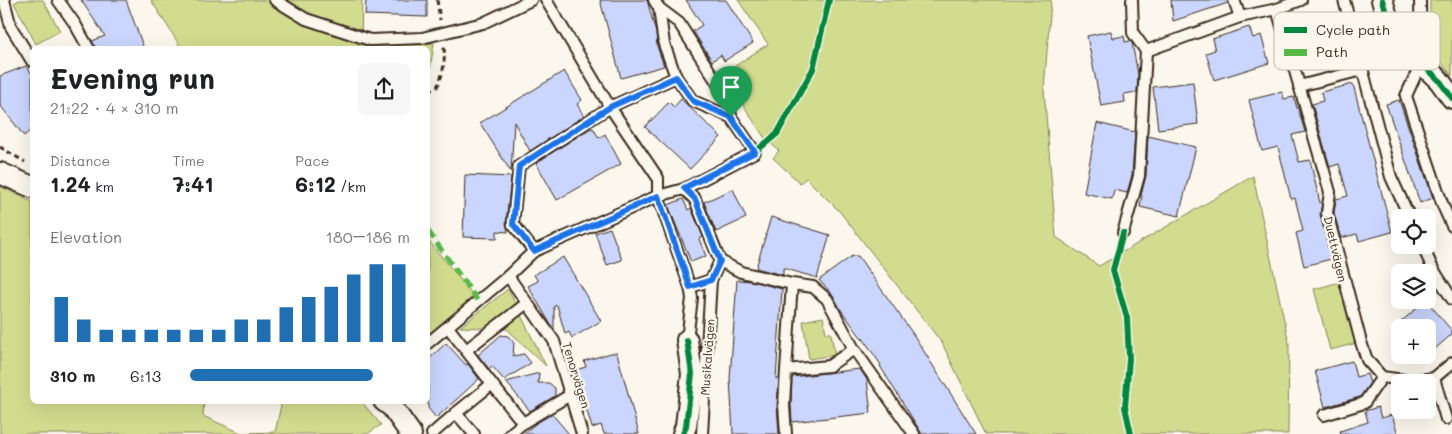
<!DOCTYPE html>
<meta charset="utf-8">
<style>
body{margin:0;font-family:Mali,sans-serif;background:#f6f6f6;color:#202124;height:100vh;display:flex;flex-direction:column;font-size:19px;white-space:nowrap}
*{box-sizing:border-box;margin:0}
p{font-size:16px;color:#757577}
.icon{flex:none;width:28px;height:28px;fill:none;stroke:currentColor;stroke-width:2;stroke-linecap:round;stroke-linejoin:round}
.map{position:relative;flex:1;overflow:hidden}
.panel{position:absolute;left:30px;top:46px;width:400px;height:358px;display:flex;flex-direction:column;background:#fff;border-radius:8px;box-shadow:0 5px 20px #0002}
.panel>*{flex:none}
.tools{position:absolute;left:1391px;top:209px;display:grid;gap:10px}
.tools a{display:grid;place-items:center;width:45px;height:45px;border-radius:8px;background:#fff;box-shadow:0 5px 20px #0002;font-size:25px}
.pin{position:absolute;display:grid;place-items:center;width:42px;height:42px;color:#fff;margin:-51px -21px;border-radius:50% 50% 50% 0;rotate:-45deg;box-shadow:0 0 5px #0007}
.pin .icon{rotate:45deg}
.round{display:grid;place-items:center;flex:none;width:52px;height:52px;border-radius:8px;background:#f6f6f6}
.head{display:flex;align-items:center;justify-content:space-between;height:85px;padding:0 20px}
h1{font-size:28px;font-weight:700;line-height:38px}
.stats{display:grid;grid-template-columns:repeat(3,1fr);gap:8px;height:85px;padding:5px 20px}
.stats div{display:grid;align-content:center}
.stats b{font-size:21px;font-weight:700}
.stats small{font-size:14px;font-weight:400}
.stats p{font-size:14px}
.chart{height:140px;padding:10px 20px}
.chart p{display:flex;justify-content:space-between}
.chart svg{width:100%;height:90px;margin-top:5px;stroke:#1f6fb2;stroke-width:6}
ul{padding:0 20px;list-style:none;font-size:16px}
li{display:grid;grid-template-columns:80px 60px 1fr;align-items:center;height:38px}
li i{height:12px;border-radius:6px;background:#1f6fb2}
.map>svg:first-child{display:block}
.green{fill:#d1dc8f;stroke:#868356}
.building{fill:#cad6fd;stroke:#3b2a1e}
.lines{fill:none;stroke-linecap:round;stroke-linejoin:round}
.service-casing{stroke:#3b2a1e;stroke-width:14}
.minor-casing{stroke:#3b2a1e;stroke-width:24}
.path{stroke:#3b2a1e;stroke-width:3;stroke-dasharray:5 4;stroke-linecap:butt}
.service{stroke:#fbf7ec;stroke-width:10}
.minor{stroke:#fbf7ec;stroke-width:20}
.quiet{stroke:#58b947;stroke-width:5;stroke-dasharray:10 5;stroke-linecap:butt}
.cycleway-casing{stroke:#fbf7ec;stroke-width:9}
.cycleway{stroke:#00873e;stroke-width:6}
.route-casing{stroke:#fff;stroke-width:10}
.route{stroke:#1a73e8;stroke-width:6}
.labels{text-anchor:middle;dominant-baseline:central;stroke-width:5;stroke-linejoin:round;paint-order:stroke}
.street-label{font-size:12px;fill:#3b2a1e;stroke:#fbf7ec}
.key{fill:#fbf7ec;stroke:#c1baae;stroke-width:1}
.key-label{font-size:14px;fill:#3b2a1e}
</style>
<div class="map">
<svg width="1452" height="434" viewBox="0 0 1452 434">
<rect width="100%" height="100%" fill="#fbf7ec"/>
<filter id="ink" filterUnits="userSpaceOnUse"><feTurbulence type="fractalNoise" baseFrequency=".02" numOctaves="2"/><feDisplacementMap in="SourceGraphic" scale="10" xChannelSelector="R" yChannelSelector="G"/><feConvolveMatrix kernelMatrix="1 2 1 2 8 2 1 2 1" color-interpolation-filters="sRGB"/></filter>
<g filter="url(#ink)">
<g class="green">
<polygon points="19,0 43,0 60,31 36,44 14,3"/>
<polygon points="151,0 362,0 361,44 372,47 434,43 428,84 428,49 182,49"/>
<polygon points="738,0 1051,0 1044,90 1056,237 1099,266 1253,176 1289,343 1288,434 986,434 942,343 840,212 806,178 800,183 773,158 779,151 764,137 723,74 768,44"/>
<polygon points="1430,0 1452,0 1452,76 1430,48"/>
<polygon points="0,186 28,200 32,201 32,401 204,401 203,416 241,433 275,432 282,401 361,401 381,425 367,434 0,434"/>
<polygon points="428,240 478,301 428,343"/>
<polygon points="1344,281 1361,342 1330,350 1314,289"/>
<polygon points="508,289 546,366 507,329 460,327"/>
<polygon points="823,317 826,333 831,333 835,355 809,359 803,321"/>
</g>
<g class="building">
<polygon points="81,0 126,0 144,49 96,49 92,41 105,36"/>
<polygon points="366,0 427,0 427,17 365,15"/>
<polygon points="600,0 647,0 656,33 657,46 664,66 621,78"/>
<polygon points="686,0 726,0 753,43 724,61 721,55 712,61 693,31 702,25"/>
<polygon points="1171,0 1227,0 1228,3 1173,21"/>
<polygon points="1249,27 1253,38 1261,35 1269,63 1214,80 1206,53 1215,50 1212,39"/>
<polygon points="1111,31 1113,38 1124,36 1125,42 1130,41 1132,43 1138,74 1137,92 1124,94 1125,102 1101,106 1087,36"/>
<polygon points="26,66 32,74 32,129 24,136 0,105 0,76"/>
<polygon points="564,71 582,100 577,104 584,116 530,151 514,122 511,172 480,123"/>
<polygon points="1193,82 1198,124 1158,129 1153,87"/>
<polygon points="1353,84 1392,232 1359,241 1357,234 1341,238 1334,213 1336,199 1348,196 1339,164 1330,167 1312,104 1323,101 1321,92"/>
<polygon points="1282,92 1284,99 1294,97 1297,108 1298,108 1305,132 1292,135 1299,162 1310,160 1320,203 1322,203 1320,214 1331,259 1304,266 1296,233 1303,231 1295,198 1291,199 1278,147 1262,151 1249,100"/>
<polygon points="681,99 721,137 690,169 645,127 669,102 674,107"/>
<polygon points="1399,100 1433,198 1420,203 1386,104"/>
<polygon points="1097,123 1135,132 1132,175 1127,193 1114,190 1112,199 1084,193"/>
<polygon points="591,128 592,129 593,128 599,138 605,134 621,164 557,200 536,163"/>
<polygon points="1148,136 1196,147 1179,216 1140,207 1142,196 1141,195 1146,176"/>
<polygon points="465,175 511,177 506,223 508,232 497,231 497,238 463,237"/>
<polygon points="733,189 746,218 716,232 704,202"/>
<polygon points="683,199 688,210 691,208 703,237 699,239 706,256 691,262 668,205"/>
<polygon points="771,217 830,235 817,278 783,268 783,275 756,268"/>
<polygon points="610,228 622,260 607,265 595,233"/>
<polygon points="852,256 858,256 913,334 976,434 922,434 880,366 881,365 862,337 863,340 841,310 833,295 819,280"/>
<polygon points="563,257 601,321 572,338 569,332 565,334 557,305 554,306 554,330 528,286 538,281 534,275"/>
<polygon points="737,280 751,281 782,289 776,379 779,378 777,405 779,434 733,434 730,378"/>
<polygon points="1426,300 1452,331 1452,334 1428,355 1428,328 1394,328"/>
<polygon points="501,335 508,336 514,343 513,356 524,354 531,363 504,380 492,366 489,369 478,355"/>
<polygon points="446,343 466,365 468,364 479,379 436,418 428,408 428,360"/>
<polygon points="611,353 617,353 639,434 604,434 601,425 592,428 575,370 586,367 584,361"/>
<polygon points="1352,361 1356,377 1367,374 1370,383 1360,397 1325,407 1315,371"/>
<polygon points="860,369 867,380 871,413 792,422 791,405 792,377"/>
<polygon points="539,373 538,383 549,383 555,388 555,396 530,411 506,382"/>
<polygon points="1378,407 1381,418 1392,415 1398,434 1341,434 1340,431 1368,422 1365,411"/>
<polygon points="552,414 569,434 523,434 535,424"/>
</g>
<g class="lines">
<defs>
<g id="service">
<polyline points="4,0 11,27 32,61"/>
<polyline points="58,0 75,24 89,49"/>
<polyline points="275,0 306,19 370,40 422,38 483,23 531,0"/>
<polyline points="1132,0 1133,33 1146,51 1240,17 1277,9 1301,0"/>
<polyline points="1234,0 1240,17"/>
<polyline points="1344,0 1391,177 1410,218"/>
<polyline points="1420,0 1421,63 1406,96 1443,206 1452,226"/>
<polyline points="659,8 664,44 676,77 610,107 658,178 658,196 690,287 692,298 687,340"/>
<polyline points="1277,9 1330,192 1327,213 1361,342 1367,360 1382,377 1411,381 1434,378 1452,363"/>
<polyline points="676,77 693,101 731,117"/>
<polyline points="1299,86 1362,70"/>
<polyline points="684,189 695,199 720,261 741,272 792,284 813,287 827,299 854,349 914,434"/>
<polyline points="1123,233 1139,176 1146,51"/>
<polyline points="1422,245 1433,269 1452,299"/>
<polyline points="534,251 658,196 684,189 755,152 731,117 729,101 679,23 659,8 654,0"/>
<polyline points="508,276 554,341 582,434"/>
<polyline points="690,287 711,280"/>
<polyline points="448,327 492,384"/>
<polyline points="428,343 508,276 534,251 513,224 519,166 610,107 546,0"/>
<polyline points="466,350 527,303"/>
<polyline points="786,370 792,284"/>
<polyline points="1434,378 1446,419"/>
<polyline points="456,413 492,384 523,423"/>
<polyline points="1324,415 1364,403 1382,377"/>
<polyline points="432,434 456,413 474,434"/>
<polyline points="510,434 523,423 570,395"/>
<polyline points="702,434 711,280 720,261"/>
<polyline points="786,434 784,405 786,370 829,366 854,349"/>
</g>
<g id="minor">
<polyline points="1382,0 1393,36 1439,80 1452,98"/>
<polyline points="0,173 32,187"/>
<polyline points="384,401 392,407 411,434"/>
<polyline points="683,434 686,426 692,374 687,340"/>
</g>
</defs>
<use href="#service" class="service-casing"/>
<use href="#minor" class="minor-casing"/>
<g class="path">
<polyline points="437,0 440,20"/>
<path d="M428,90L437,87C444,73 445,61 444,46"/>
<polyline points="0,147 25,162"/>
</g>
<use href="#service" class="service"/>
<use href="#minor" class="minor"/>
<polyline class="quiet" points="428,231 478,301"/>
<defs>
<g id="cycleway">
<polyline points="1382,0 1393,36 1439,80 1452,98"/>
<polyline points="755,152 777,134 813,69 829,0"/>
<polyline points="1123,233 1113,270 1127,318 1129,359 1125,407 1131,434"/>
<polyline points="683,434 686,426 692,374 687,340"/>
</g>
</defs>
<use href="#cycleway" class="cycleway-casing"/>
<use href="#cycleway" class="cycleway"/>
</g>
</g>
<g class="lines" filter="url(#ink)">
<defs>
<polygon id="route" points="676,77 693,101 731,117 755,152 684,188 695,199 720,261 711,280 690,287 658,196 534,251 513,224 519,166 610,107"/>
</defs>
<use href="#route" class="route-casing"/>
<use href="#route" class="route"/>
</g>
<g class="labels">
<g class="street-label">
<text transform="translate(1336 249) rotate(77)">Duettvägen</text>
<text transform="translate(707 357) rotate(-86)">Musikalvägen</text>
<text transform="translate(577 375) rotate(73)">Tenorvägen</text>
</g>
</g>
<rect x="1274" y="12" width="166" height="58" rx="8" class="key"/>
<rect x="1284" y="27" width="23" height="6" fill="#00873e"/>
<rect x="1284" y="49" width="23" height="7" fill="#58b947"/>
<g class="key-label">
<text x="1316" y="35">Cycle path</text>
<text x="1316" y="57">Path</text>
</g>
</svg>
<div class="tools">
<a><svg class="icon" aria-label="locate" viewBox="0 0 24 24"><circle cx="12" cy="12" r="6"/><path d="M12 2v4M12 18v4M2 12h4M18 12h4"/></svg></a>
<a><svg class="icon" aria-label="layers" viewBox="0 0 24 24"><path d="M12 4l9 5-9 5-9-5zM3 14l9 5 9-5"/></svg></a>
<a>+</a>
<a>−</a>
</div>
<div class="pin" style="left:731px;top:117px;background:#1e9e55"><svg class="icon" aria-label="arrive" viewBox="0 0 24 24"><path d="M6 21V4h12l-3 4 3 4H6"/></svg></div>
<section class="panel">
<div class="head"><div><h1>Evening run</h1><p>21:22 · 4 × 310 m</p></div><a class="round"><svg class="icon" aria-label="share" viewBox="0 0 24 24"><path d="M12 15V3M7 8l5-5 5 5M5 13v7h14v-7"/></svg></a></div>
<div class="stats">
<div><p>Distance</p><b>1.24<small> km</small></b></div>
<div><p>Time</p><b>7:41</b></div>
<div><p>Pace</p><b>6:12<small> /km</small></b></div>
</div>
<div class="chart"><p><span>Elevation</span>180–186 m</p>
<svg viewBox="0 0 160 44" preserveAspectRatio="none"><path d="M5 44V22M15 44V33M25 44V38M35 44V38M45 44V38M55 44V38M65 44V38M75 44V38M85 44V33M95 44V33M105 44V27M115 44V22M125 44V17M135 44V11M145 44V6M155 44V6"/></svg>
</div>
<ul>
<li><b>310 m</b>6:13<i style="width:83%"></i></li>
</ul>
</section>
</div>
